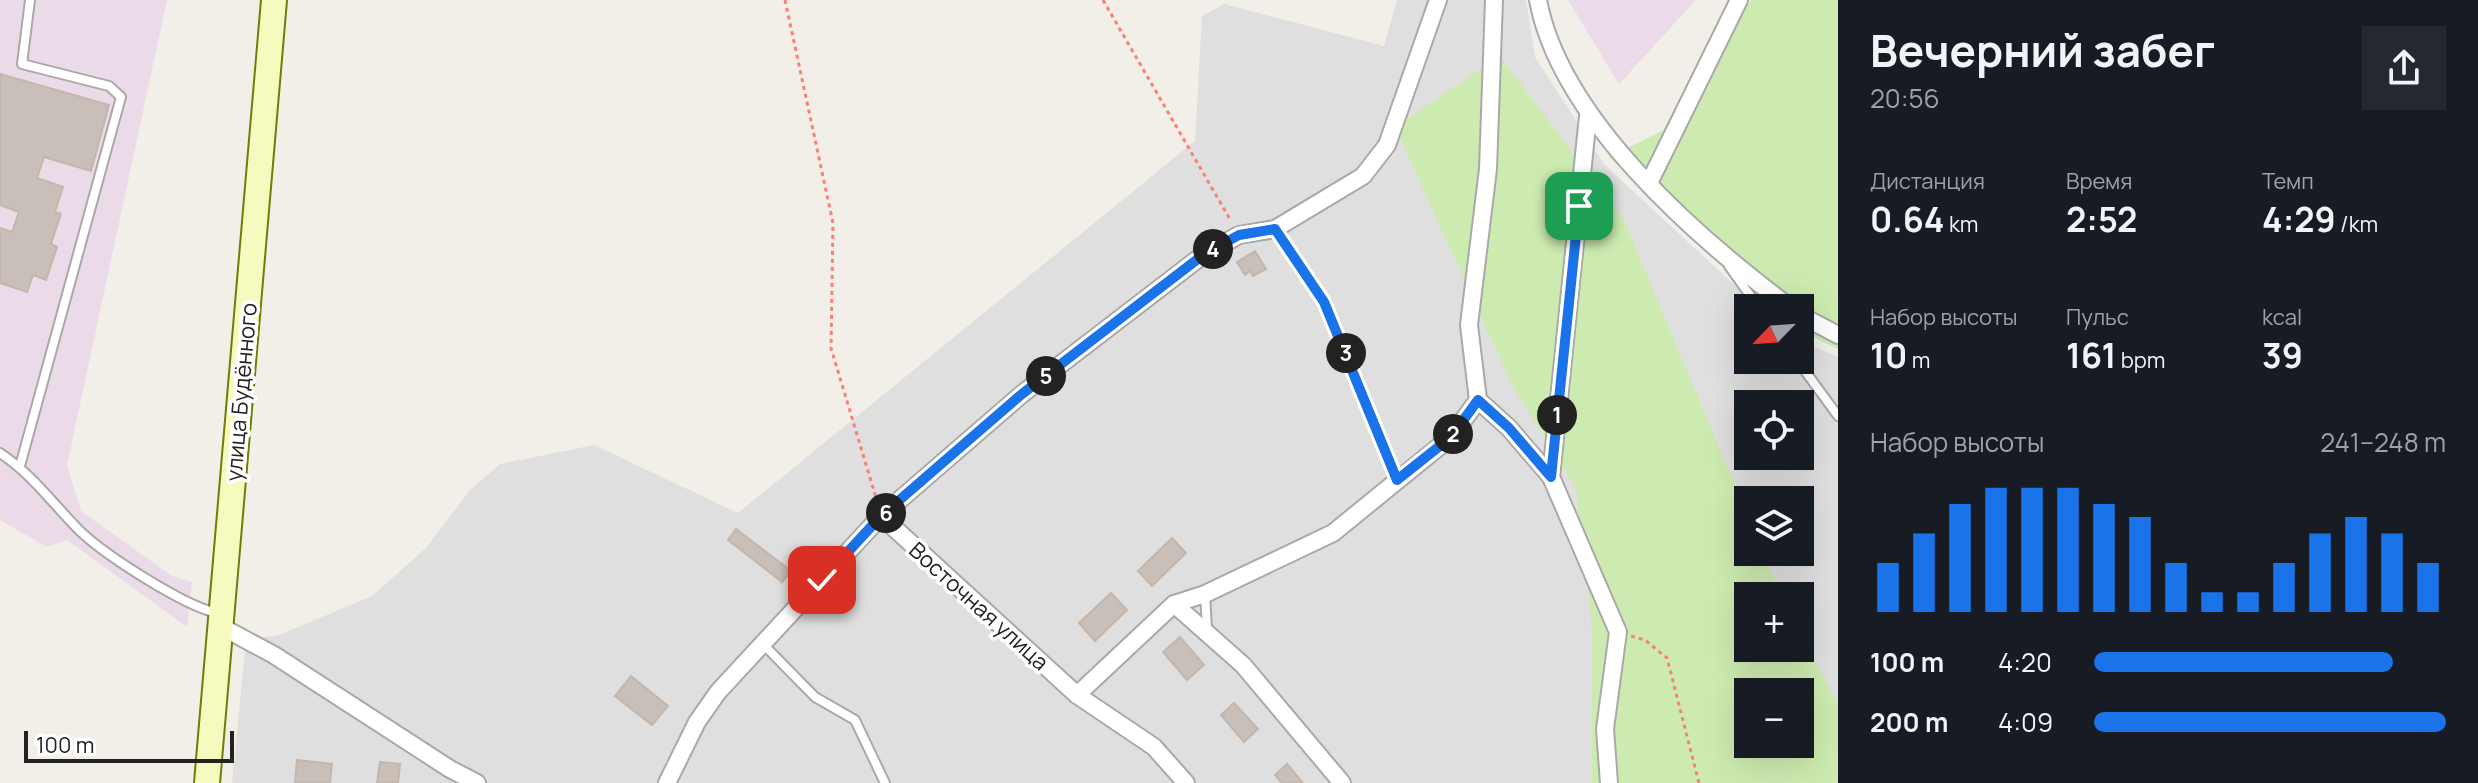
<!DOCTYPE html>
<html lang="ru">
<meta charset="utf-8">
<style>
body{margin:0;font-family:Manrope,sans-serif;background:#242831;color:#f1f3f6;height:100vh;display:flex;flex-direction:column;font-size:30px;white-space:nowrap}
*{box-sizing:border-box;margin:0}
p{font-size:26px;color:#9ea1a6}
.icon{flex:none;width:44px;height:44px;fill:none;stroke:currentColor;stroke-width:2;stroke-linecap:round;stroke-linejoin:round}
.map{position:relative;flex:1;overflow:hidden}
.drawer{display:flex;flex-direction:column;background:#171b24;width:640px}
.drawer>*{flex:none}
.needle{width:52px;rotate:245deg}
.buttons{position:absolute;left:1734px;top:294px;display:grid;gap:16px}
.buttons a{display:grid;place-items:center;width:80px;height:80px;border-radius:0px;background:#171b24;box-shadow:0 8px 32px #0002;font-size:40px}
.scale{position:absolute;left:24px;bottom:20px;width:210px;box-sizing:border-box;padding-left:8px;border:4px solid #222;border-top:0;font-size:22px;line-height:28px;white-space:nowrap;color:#222;-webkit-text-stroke:6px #fff;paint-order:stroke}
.pin{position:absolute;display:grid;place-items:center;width:68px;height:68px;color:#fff;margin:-34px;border-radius:16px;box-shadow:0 4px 12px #0006}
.km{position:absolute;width:40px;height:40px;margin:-20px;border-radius:50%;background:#222;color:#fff;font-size:22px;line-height:40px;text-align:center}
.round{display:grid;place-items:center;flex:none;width:84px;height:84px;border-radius:0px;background:#242831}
.head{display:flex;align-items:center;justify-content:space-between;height:136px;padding:0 32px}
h1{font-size:44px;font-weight:700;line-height:60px}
.metrics{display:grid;grid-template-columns:repeat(3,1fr);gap:12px;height:136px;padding:8px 32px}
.metrics div{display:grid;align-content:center}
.metrics b{font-size:34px;font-weight:700}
.metrics small{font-size:22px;font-weight:400}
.metrics p{font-size:22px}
.chart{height:224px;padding:16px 32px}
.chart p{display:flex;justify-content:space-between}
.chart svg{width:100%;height:144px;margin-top:8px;stroke:#1a73e8;stroke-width:6}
ul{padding:0 32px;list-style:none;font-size:26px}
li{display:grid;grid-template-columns:128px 96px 1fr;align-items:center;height:60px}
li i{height:20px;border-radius:10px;background:#1a73e8}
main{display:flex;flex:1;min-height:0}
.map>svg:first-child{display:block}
.residential{fill:#e0dfdf;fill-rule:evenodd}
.industrial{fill:#ebdbe8}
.grass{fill:#cdebb0;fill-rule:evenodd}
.building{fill:#c7bfb8;stroke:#c4b6ab;stroke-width:2}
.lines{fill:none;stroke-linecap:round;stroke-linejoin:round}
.service-casing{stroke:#a9a9a9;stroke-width:12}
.minor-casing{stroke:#a9a9a9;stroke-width:20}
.secondary-casing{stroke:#707d05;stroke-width:28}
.path{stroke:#fa8072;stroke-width:3;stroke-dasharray:4 4;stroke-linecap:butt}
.service{stroke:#fff;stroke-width:8}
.minor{stroke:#fff;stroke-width:16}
.secondary{stroke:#f7fabf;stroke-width:24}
.route-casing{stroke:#fff;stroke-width:16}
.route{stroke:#1a73e8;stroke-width:10}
.labels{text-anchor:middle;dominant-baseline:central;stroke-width:7;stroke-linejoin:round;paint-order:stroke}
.street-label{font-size:22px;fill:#222;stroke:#fff}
</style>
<main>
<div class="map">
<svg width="1838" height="783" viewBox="0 0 1838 783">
<rect width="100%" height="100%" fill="#f2efe9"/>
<path class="residential" d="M1397,0H1526L1535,57L1604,164L1759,308H1748V360H1800V340L1838,357V783H232L246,640L279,635L372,596L426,548L470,490L500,464L594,445L738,513L1195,141L1202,16L1224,4L1384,46ZM1748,404H1800V456H1748ZM1748,500H1800V552H1748ZM1748,596H1800V648H1748ZM1748,692H1800V744H1748Z"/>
<g class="industrial">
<polygon points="0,0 167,0 67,465 81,511 172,576 192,582 187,627 67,540 47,547 0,520"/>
<polygon points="1568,0 1696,0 1619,84"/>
</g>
<g class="grass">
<polygon points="1751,0 1838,0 1838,349 1800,331 1800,308 1771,308 1609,157 1678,123"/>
<path d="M1500,56L1625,222L1748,517V552H1763L1781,596H1748V648H1800V633L1838,704V783H1592L1591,616L1576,488L1512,385L1395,127ZM1748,692H1800V744H1748Z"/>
</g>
<g class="building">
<polygon points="0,74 109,105 91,171 44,157 37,178 63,187 55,212 61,214 51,244 57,247 46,280 33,275 27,292 0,283 0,228 12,232 19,212 0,205"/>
<polygon points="1255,251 1266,269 1253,276 1250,271 1245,275 1237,262"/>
<polygon points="736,529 791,571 782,582 728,540"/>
<polygon points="1172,538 1186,553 1152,586 1138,571"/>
<polygon points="1111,593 1127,610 1095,641 1079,623"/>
<polygon points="1180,637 1204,665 1187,680 1163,652"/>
<polygon points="631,676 668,706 652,725 615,696"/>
<polygon points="1234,703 1258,729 1244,742 1221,715"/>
<polygon points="297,760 332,764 330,783 295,783"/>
<polygon points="380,762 400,764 398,783 377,783"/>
<polygon points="1287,764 1303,783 1282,783 1275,775"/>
</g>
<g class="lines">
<defs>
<g id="service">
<polyline points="1275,229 1324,302 1397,480"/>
<polyline points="1729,266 1759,308"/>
<polyline points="1797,360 1838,416"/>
<path d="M0,453C32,474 53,504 80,531C105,555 184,606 217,613"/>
<polyline points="20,466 121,97 109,86 22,64 30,0"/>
<polyline points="1205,594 1207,628"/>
<polyline points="763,644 815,697 855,720 885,783"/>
</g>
<g id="minor">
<path d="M1538,0C1560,119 1697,238 1791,308"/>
<polyline points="1649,183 1739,0"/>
<polyline points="1800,315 1838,335"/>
<polyline points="1478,400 1509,428 1551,477 1618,632 1605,729 1609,783"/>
<polyline points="1478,400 1469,325 1488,169 1494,0"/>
<polyline points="1551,477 1588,116"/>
<polyline points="881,516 1077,695 1154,747 1186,783"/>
<polyline points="1174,604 1243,665 1342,783"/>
<polyline points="222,627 274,655 450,769 477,783"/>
<polyline points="1077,695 1174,604 1205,594 1333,533 1451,437 1478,400"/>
<polyline points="667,783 697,722 718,692 881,516 1022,394 1203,255 1239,235 1275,229 1363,176 1387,145 1438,0"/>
</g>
<polyline id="secondary" points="207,783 274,0"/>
</defs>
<use href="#service" class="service-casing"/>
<use href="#minor" class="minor-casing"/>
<use href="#secondary" class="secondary-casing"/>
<g class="path">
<polyline points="785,0 833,223 831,348 877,501"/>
<polyline points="1103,0 1231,221"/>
<polyline points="1631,636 1645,640 1667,658 1699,783"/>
</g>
<use href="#service" class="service"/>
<use href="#minor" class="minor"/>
<use href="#secondary" class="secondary"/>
</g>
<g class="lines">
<defs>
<polyline id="route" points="822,580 881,516 1022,394 1203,255 1239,235 1275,229 1324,302 1397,480 1451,437 1478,400 1509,428 1551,477 1579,206"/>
</defs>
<use href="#route" class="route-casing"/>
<use href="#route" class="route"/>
</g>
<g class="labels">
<g class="street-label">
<text transform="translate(241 392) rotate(-85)">улица Будённого</text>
<text transform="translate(979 606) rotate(42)">Восточная улица</text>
</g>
</g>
</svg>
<div class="buttons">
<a><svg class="needle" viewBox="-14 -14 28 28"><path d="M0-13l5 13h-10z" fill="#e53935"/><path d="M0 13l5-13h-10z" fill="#9ea1a6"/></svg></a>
<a><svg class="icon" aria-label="locate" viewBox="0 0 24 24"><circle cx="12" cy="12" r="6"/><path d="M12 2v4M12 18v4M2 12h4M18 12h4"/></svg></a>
<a><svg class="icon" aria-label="layers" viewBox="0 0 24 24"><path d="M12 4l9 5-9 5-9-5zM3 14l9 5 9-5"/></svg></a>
<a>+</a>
<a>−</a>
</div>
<div class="scale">100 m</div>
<div class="pin" style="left:1579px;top:206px;background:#1e9e55"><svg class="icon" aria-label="arrive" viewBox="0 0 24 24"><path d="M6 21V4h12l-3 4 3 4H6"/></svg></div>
<div class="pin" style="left:822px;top:580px;background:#d93025"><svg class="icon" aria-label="check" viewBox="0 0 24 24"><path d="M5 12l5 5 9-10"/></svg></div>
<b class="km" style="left:1557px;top:415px">1</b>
<b class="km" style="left:1453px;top:434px">2</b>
<b class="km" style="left:1346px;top:353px">3</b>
<b class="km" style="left:1213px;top:249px">4</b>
<b class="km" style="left:1046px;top:376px">5</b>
<b class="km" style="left:886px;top:513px">6</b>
</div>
<section class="drawer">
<div class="head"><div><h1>Вечерний забег</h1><p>20:56</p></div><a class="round"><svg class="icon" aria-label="share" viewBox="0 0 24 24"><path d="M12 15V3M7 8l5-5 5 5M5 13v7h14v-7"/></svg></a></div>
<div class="metrics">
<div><p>Дистанция</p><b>0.64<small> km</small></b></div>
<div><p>Время</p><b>2:52</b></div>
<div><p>Темп</p><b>4:29<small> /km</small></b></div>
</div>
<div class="metrics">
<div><p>Набор высоты</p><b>10<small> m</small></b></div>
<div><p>Пульс</p><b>161<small> bpm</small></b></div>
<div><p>kcal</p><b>39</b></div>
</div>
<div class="chart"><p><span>Набор высоты</span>241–248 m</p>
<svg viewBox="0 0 160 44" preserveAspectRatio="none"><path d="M5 44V29M15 44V20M25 44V11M35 44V6M45 44V6M55 44V6M65 44V11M75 44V15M85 44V29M95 44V38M105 44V38M115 44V29M125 44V20M135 44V15M145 44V20M155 44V29"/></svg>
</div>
<ul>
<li><b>100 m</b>4:20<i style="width:85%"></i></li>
<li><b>200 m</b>4:09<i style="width:100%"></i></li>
</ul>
</section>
</main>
